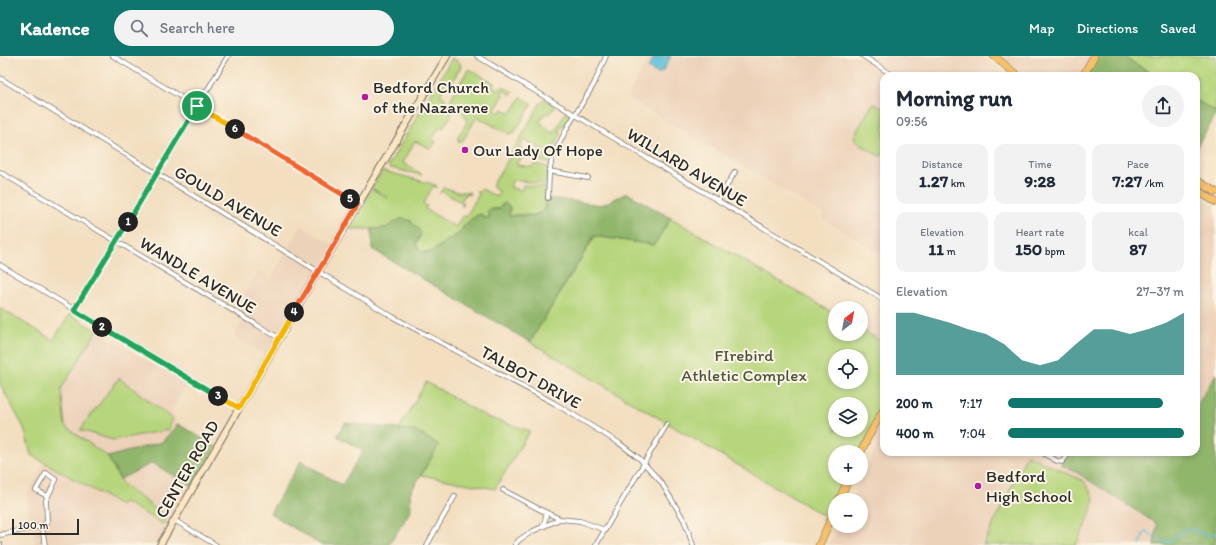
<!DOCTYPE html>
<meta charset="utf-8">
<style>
body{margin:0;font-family:Itim,sans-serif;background:#f2f2f3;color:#1f2937;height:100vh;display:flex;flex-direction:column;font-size:15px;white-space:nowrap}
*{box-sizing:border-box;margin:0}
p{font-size:13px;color:#747a83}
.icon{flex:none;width:22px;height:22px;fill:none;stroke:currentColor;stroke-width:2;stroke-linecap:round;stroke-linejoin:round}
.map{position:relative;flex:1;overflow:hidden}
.sheet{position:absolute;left:880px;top:16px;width:320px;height:384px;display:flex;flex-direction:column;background:#fff;border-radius:12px;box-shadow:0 2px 6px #0003}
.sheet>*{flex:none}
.needle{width:26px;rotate:31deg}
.fabs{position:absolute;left:828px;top:245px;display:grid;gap:8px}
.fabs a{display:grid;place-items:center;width:40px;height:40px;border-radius:50%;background:#fff;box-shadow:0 2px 6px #0003;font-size:20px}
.scale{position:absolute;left:12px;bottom:10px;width:67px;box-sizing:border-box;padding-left:4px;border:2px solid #2b2b2b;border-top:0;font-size:11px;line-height:14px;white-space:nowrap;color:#2b2b2b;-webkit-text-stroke:3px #fcf5e5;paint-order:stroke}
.pin{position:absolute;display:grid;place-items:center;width:34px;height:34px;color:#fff;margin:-17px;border:2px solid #fff;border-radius:50%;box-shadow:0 1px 4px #0007}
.km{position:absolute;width:20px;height:20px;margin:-10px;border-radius:50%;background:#222;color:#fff;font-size:11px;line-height:20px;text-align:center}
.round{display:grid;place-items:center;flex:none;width:42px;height:42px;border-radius:21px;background:#f2f2f3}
.overview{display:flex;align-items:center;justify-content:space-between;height:68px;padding:0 16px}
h1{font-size:22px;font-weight:700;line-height:30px}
.figures{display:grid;grid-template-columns:repeat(3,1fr);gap:6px;height:68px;padding:4px 16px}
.figures div{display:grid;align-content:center;border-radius:10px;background:#f2f2f3;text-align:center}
.figures b{font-size:17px;font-weight:700}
.figures small{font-size:11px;font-weight:400}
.figures p{font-size:11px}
.chart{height:112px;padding:8px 16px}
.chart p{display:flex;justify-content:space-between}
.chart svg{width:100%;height:72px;margin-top:4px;fill:#0f766e;opacity:.7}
ul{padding:0 16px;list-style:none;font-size:13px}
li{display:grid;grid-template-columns:64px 48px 1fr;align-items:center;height:30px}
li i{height:10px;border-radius:5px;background:#0f766e}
header{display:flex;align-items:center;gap:24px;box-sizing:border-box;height:56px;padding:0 20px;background:#0f766e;color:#fff}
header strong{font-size:19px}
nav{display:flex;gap:22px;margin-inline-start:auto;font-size:14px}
.search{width:280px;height:36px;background:#f2f2f3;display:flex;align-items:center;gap:10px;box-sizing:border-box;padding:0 14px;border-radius:22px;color:#747a83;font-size:15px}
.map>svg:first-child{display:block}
.built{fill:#edd2ba}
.green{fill:#b6d57c;stroke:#708054;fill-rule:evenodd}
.forest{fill:#90b66c;stroke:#5e704c}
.water{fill:#59bdd7;stroke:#427481}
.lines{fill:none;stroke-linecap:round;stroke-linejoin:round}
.stream{stroke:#59bdd7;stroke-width:1.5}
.street-casing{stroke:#716a5f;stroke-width:5.5}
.secondary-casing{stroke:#716a5f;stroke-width:8}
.primary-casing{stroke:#716a5f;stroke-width:8}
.street{stroke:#fff;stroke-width:4}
.secondary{stroke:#fce6c4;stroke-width:6}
.primary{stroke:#f7c06c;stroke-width:7}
.split-1-casing{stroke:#fff;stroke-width:8}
.split-2-casing{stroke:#fff;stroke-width:8}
.split-3-casing{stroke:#fff;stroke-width:8}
.split-4-casing{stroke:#fff;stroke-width:8}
.split-5-casing{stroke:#fff;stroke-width:8}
.split-6-casing{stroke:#fff;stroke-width:8}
.split-7-casing{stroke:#fff;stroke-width:8}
.split-1{stroke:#22a559;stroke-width:5}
.split-2{stroke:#22a559;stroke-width:5}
.split-3{stroke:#22a559;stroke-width:5}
.split-4{stroke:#f5b400;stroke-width:5}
.split-5{stroke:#f0652b;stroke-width:5}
.split-6{stroke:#f0652b;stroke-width:5}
.split-7{stroke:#f5b400;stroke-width:5}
.poi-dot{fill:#b5179e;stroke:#fcf5e5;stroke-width:1.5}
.labels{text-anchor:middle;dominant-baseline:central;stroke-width:4;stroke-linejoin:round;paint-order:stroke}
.poi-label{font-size:17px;fill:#2b2b2b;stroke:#fcf5e5;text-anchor:start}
.street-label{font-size:17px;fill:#2b2b2b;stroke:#fcf5e5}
.park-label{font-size:17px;fill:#4e563f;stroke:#fcf5e5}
</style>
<header>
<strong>Kadence</strong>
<div class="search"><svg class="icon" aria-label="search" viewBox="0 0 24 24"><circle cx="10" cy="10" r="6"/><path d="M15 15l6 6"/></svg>Search here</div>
<nav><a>Map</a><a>Directions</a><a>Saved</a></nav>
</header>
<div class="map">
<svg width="1216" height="489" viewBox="0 0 1216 489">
<rect width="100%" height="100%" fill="#fcf5e5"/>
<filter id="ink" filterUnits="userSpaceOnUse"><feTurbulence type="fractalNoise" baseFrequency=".025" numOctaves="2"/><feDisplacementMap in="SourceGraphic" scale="8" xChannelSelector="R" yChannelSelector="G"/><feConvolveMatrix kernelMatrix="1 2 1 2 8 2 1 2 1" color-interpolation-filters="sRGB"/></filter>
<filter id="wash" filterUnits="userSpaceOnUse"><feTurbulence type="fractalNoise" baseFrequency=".012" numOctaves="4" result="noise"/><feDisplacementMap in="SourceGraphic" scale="16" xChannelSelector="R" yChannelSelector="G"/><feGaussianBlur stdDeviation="0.9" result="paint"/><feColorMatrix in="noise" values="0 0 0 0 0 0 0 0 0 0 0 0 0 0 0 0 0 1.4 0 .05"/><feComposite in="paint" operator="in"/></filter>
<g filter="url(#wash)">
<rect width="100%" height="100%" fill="#f3dec0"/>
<g class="built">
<polygon points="651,0 982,0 1005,20 884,20 884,200 823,163 825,159 627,41"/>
<polygon points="994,0 1094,0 1083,20 1024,20 1012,15"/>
<polygon points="1196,139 1216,151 1216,318 1196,351"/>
<polygon points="301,170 333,189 269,301 234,280 245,262 235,256 258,215 271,223"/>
<polygon points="884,245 884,287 865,276"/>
<polygon points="97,275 187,329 172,353 178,368 162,386 193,431 174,465 122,428 108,401 65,370 61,333"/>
<polygon points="884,353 884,396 1032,396 1076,416 1157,469 1154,489 829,489 839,470 861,470 861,444 851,444 878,388 866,384"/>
<polygon points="44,406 120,449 123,445 170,472 160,489 36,489 26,440"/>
</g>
<g class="green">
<polygon points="1122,0 1216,0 1216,56 1196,44 1196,20 1156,20"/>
<polygon points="452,2 460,7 461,10 451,28 448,26 440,39 445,42 444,49 452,58 443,72 440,71 433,82 432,83 436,86 431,93 415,85 403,107 421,118 422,119 390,112 388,110"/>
<path d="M469,13L494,27L493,30L499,34L501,31H504L513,36L511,39L503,34L501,37L504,39L495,54L498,57L499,55L501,56L503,53L511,57L521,41L531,47V50L514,77L509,78L477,61L462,86L460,84L459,86L458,85L459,83L457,82C466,67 474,63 456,52C452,50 450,50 449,46L467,15Z"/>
<path d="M544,43L555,51L550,58L545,57L540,66C541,67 552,77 553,78L566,56L569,58L570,62L566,70L562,69L559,75L561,77L552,97L538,92V90L523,84L520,93L537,100L539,96L551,101L549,107L524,100L523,103L521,102L520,105H517L516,106L518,109L532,111L535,108L548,111L546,128L512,124L511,132L522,134L523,129L545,131C546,148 547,160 526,159C521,159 515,158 510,160L509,159L510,153H491L488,162H484L483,159C477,162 470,164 466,167C462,170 462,175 458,178C455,180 451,182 447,184C437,191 433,199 420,195L416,187L421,178L385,172L372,173H348L372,133L388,142L372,132L381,117L384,115L436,129L437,132L433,130L423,148L427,150L425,153L456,171L462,160L466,161L479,138L476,136L477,135L482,133L497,141L499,135L493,132V128L505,109L541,46Z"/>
<polygon points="875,48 884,52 884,98 879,100 855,85 854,80 872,49"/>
<polygon points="444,131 457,136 469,136 470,137 469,139 466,137 461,145 464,147 462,151 462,147 443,136 442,135 439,138"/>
<path d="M671,162L835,258V278H861V273L884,287V353L861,396H835V422H849L839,444H835V454L831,464L530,286L595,180L654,189ZM835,300H861V326H835ZM835,348H861V374H835Z"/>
<polygon points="0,252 53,284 70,258 97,275 61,333 65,370 108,401 122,428 167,461 163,468 123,445 120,449 31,399 24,372 0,328"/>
<polygon points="119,322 172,362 168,374 113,384 80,374"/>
<polygon points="426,326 487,361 530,375 495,433 421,419 439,389 399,373"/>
<polygon points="1027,399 1084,425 1094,442 1089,461 1076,489 983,489"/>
</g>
<g class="forest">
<polygon points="1094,0 1122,0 1156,20 1083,20"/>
<polygon points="1196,44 1216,56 1216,59 1196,92"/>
<path d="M627,137L671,162L654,189L594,180L530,286L372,193V173L385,172L402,162L412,165V167L418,172L421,178L416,188L420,195C424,196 428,198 432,196C438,193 444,186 450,183C453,181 458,179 460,176C465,169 472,160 481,158L484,162H488L490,161L487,156L488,154L499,153L501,149L505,147L510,151L509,159L510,160C520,157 539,165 545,152C546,148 546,146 548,142L602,149Z"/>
<polygon points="1216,318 1216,489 1154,489 1157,468 1076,416 1061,409 1062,406 1070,396 1196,396 1196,351"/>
<polygon points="345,367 416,375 439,389 410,437 411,454 389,489 321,489 270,457 301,405 342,429 363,395 337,380"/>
<polygon points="178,368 216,391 193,431 152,407 120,423 108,401 162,386"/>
</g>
<polygon class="water" points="655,0 671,0 663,15 658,18 648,12"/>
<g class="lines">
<polyline class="stream" points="1140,489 1143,479 1146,475 1159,485 1169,486 1185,473 1193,474 1209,480 1216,477"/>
</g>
</g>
<g filter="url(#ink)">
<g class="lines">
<defs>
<g id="street">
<polyline points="113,0 358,148"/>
<polyline points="477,0 884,244"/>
<polyline points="863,0 894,20"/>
<polyline points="0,22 393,261 554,347 619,387 640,403 661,426 684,464 693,489"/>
<polyline points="549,115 588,122"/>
<polyline points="0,116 279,282"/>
<polyline points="548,142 549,119 552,102 567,72 594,28 606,0"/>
<polyline points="718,144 735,116"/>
<polyline points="0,209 239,352"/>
<polyline points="74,254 228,0"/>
<polyline points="1041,396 1057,405 1062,406 1070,396"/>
<polyline points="503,434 539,453 560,463"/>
<polyline points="174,464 216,489"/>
<polyline points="543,470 546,461 545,456"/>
<polyline points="42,472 47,465 46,444 56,424 46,417 36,434 47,440"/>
<polyline points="42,472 45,489"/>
<polyline points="0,479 36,471 42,472"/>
<polyline points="0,488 0,489"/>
<polyline points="427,489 455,440"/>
<polyline points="515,489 519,484 531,476 560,463 580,465 605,474"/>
<polyline points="596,489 667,368"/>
</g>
<polyline id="secondary" points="160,489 310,229 447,0"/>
<g id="primary">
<polyline points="994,0 1018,20"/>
<polyline points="1083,20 1094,0"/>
<polyline points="1196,124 1216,136"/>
<polyline points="1196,134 1216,146"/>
<polyline points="861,396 868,381 884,353"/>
<polyline points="839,444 849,422"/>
<polyline points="819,489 835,454"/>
</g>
</defs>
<use href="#street" class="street-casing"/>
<use href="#secondary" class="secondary-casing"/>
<use href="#primary" class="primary-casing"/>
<use href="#street" class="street"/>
<use href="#secondary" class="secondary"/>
<use href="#primary" class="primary"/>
</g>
</g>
<g class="lines" filter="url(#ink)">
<defs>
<polyline id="split-1" points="128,166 197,50"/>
<polyline id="split-2" points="102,271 74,254 128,166"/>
<polyline id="split-3" points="102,271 218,340"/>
<polyline id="split-4" points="218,340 239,352 294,256"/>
<polyline id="split-5" points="294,256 358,148 350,143"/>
<polyline id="split-6" points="235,73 350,143"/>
<polyline id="split-7" points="197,50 235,73"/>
</defs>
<use href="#split-1" class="split-1-casing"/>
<use href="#split-2" class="split-2-casing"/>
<use href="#split-3" class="split-3-casing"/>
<use href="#split-4" class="split-4-casing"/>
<use href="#split-5" class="split-5-casing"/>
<use href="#split-6" class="split-6-casing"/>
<use href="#split-7" class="split-7-casing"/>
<use href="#split-1" class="split-1"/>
<use href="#split-2" class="split-2"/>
<use href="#split-3" class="split-3"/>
<use href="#split-4" class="split-4"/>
<use href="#split-5" class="split-5"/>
<use href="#split-6" class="split-6"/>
<use href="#split-7" class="split-7"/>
</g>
<g class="poi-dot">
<circle cx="365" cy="41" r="4"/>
<circle cx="465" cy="94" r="4"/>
<circle cx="978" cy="430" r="4"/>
</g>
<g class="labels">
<g class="poi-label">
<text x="373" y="31">Bedford Church<tspan x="373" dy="20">of the Nazarene</tspan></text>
<text x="473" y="94">Our Lady Of Hope</text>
<text x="986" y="420">Bedford<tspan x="986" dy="20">High School</tspan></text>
</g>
<g class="street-label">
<text transform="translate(687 111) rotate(31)">WILLARD AVENUE</text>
<text transform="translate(228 145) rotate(31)">GOULD AVENUE</text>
<text transform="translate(198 219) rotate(31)">WANDLE AVENUE</text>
<text transform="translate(531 321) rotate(29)">TALBOT DRIVE</text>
<text transform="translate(187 413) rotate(-60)">CENTER ROAD</text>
</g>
<g class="park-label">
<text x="744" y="299">FIrebird<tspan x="744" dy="20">Athletic Complex</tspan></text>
</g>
</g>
</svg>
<div class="fabs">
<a><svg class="needle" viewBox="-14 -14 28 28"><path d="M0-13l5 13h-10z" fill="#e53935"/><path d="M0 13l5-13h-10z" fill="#747a83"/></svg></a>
<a><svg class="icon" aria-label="locate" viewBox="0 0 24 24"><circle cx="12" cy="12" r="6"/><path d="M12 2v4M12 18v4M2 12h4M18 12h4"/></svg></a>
<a><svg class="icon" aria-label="layers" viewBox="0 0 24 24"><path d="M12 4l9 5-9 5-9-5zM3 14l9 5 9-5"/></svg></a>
<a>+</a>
<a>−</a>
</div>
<div class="scale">100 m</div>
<div class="pin" style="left:197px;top:50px;background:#1e9e55"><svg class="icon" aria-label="arrive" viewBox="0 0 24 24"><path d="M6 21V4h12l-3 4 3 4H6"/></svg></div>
<b class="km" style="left:128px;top:166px">1</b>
<b class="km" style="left:102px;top:271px">2</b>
<b class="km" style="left:218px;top:340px">3</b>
<b class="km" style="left:294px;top:256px">4</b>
<b class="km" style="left:350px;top:143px">5</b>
<b class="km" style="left:235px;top:73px">6</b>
<section class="sheet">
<div class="overview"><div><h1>Morning run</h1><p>09:56</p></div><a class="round"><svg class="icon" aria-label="share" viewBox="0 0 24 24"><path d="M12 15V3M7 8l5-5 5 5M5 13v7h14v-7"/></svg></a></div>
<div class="figures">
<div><p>Distance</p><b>1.27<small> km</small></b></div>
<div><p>Time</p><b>9:28</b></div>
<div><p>Pace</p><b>7:27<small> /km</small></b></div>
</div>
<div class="figures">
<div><p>Elevation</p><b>11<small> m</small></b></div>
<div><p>Heart rate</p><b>150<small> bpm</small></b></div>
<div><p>kcal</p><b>87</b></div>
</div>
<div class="chart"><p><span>Elevation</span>27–37 m</p>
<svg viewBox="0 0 160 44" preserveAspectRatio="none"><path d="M0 44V6L10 6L20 9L30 12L40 16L50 19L60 25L70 35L80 38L90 35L100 25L110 16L120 16L130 19L140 16L150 12L160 6V44z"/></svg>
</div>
<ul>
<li><b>200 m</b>7:17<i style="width:88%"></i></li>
<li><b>400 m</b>7:04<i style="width:100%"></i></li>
</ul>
</section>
</div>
